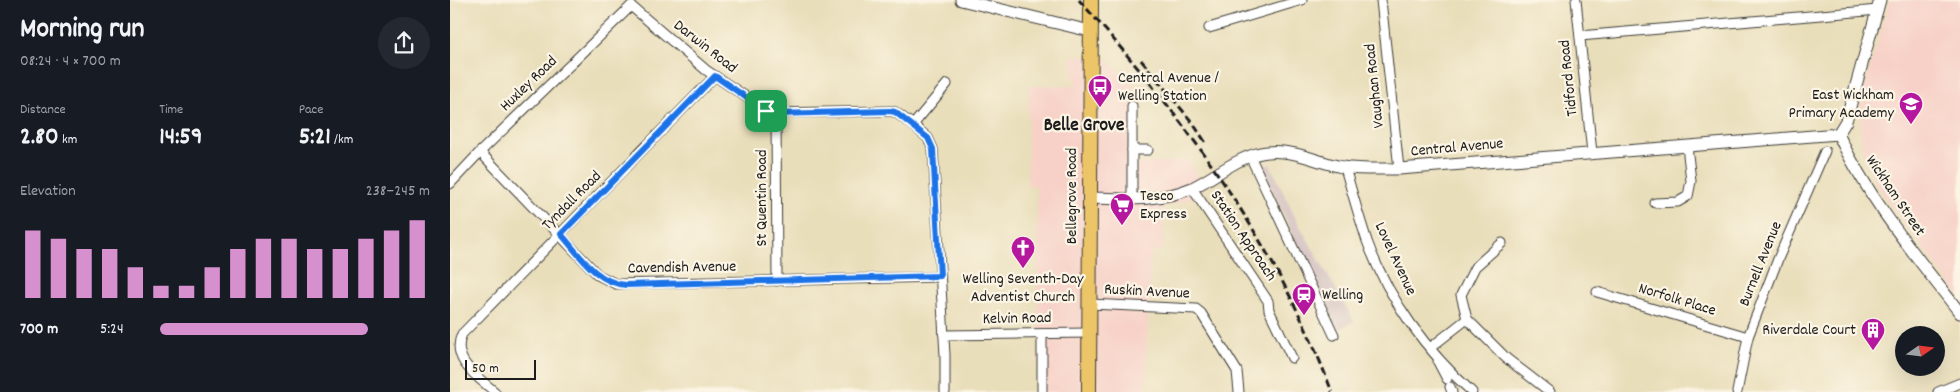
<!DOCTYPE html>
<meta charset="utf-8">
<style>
body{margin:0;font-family:Dekko,sans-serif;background:#242831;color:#f1f3f6;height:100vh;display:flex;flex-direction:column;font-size:19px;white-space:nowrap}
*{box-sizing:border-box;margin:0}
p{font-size:16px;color:#9ea1a6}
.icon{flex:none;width:28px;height:28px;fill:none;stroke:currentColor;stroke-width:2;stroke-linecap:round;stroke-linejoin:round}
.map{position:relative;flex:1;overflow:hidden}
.details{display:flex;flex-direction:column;background:#171b24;width:450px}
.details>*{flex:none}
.needle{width:32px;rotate:76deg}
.tools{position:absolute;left:1445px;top:326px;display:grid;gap:10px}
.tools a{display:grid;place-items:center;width:50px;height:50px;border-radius:50%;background:#171b24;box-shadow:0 5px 20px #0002;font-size:25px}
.scale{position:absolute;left:15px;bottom:12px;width:71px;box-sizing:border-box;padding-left:5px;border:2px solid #1c1c1c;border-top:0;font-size:14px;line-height:18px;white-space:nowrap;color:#1c1c1c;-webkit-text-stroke:4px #fcf5e5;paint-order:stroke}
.pin{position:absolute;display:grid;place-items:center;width:42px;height:42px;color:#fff;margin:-21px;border-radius:10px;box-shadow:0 2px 8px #0006}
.round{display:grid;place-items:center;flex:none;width:52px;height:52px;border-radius:26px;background:#242831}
.headline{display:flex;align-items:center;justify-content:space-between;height:85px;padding:0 20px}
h1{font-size:28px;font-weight:700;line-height:38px}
.metrics{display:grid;grid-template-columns:repeat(3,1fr);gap:8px;height:85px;padding:5px 20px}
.metrics div{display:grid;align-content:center}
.metrics b{font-size:25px;font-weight:700}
.metrics small{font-size:14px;font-weight:400}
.metrics p{font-size:14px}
.chart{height:140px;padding:10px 20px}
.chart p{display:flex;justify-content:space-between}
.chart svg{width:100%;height:90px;margin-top:5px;stroke:#d690ce;stroke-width:6}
ul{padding:0 20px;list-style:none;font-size:16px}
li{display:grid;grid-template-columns:80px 60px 1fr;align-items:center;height:38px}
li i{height:12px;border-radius:6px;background:#d690ce}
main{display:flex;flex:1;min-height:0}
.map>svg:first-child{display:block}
.built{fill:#f7d1c8}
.industrial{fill:#d2bfc0}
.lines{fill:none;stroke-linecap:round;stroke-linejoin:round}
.minor-casing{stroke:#3b3934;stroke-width:11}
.tertiary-casing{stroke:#3b3934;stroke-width:13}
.primary-casing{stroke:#3b3934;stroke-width:16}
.minor{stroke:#fff;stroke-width:9}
.tertiary{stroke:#fff;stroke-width:11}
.primary{stroke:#ecc569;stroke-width:14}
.rail{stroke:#1c1c1c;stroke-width:3;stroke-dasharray:8 4;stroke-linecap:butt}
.route-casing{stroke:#fff;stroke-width:10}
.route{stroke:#1a73e8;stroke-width:6}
.labels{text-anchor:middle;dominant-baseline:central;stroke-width:4.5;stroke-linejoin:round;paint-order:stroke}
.street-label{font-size:16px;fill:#1c1c1c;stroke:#fcf5e5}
.poi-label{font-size:16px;fill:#1c1c1c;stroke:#fcf5e5;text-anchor:start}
.quarter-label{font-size:19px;font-weight:bold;fill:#1c1c1c;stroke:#fcf5e5}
</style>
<main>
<section class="details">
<div class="headline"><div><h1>Morning run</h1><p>08:24 · 4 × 700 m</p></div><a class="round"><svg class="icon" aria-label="share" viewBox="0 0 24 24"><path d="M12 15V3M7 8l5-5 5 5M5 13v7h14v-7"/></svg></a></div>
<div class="metrics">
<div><p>Distance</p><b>2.80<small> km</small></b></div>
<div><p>Time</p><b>14:59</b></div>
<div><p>Pace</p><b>5:21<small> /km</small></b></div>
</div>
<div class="chart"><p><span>Elevation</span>238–245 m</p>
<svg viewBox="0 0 160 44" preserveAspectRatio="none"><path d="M5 44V11M15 44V15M25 44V20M35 44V20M45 44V29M55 44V38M65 44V38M75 44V29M85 44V20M95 44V15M105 44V15M115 44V20M125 44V20M135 44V15M145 44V11M155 44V6"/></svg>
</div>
<ul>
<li><b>700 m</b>5:24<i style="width:77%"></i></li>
</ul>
</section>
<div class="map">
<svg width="1510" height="392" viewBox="0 0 1510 392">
<rect width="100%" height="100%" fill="#fcf5e5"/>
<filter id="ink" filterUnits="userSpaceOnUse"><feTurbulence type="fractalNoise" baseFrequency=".02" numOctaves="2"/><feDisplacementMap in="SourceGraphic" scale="10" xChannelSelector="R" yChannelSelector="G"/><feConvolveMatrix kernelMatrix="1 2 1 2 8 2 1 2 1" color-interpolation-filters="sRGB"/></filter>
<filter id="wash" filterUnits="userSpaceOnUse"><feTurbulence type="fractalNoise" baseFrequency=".0096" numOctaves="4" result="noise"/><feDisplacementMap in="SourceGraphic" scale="20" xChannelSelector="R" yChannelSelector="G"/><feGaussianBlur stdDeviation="1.12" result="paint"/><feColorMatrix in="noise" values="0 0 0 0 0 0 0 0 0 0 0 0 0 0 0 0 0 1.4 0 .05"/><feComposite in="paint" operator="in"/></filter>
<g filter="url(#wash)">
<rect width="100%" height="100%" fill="#e9deba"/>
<g class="built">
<polygon points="1440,0 1510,0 1510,297 1428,188 1412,149 1410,102"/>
<polygon points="621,56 653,56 683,85 683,165 736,160 756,188 737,200 714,207 713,250 701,251 695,391 703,392 589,392 587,185 577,186 579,86 626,86"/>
</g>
<polygon class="industrial" points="820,164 846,219 904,321 889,329 876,307 814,172 814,167"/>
</g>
<g filter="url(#ink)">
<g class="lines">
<defs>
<g id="minor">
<polyline points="931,0 949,169"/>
<polyline points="1126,0 1142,153"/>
<polyline points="181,6 256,70 320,113 440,111 445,112 463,125"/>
<polyline points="759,28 852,0"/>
<polyline points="1130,36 1428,10"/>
<polyline points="682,106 682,199"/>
<polyline points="326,114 327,281"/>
<polyline points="682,150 698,150"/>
<polyline points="30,152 148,275 166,284 490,277"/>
<polyline points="800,156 884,335"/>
<path d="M895,168C902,192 909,217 917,241C938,299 977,352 1022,392"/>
<polyline points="0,184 30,152 181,6"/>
<polyline points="742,188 818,301 819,310 842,358"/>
<polyline points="1205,203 1228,202 1238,196 1241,181 1237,146"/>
<polyline points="1052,243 1025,267 1011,295 1017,319 1056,358 1100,392"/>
<polyline points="1147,292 1298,337"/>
<polyline points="640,304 746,309 751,313 787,371 789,392"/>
<polyline points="592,334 592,392"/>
<polyline points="494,335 640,333"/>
<polyline points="980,348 1017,319"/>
<polyline points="988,362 997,379"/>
<polyline points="1000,387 1002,392"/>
<path d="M45,392C28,377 0,360 12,334L265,76"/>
<polyline points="495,392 495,355 483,149 478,138 463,125 497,84"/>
<polyline points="1287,392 1298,337 1328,259 1375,151"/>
<polyline points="1488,392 1510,383"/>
</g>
<g id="tertiary">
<polyline points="511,0 640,31"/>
<path d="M1388,134C1419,200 1466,256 1510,313"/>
<polyline points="1388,134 1396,121 1430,0"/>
<path d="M640,198C674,199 709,202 742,188C767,176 789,155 817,152C843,149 867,162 892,167C910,170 930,169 949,169L1388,134"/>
</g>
<polyline id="primary" points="639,392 641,0"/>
</defs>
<use href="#minor" class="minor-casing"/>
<use href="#tertiary" class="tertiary-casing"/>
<use href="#primary" class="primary-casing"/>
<use href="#minor" class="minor"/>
<use href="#tertiary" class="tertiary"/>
<use href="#primary" class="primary"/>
<g class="rail">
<path d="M629,0C735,118 826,242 882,392"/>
<polyline points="691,60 742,122 756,143"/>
</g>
</g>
</g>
<g class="lines" filter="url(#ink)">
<defs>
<path id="route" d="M265,76L316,111L326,114L440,111L445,112L478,138L483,149L490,276L176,285C146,283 129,254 111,234Z"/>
</defs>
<use href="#route" class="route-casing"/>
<use href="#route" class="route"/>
</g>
<defs>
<symbol id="bus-pin" viewBox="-11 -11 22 30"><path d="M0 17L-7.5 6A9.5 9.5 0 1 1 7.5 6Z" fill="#b5179e" stroke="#fcf5e5"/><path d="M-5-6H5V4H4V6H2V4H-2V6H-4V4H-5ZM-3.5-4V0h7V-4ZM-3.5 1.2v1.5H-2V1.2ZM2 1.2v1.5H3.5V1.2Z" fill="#fff"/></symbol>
<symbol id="school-pin" viewBox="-11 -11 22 30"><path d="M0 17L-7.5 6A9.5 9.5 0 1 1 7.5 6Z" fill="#b5179e" stroke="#fcf5e5"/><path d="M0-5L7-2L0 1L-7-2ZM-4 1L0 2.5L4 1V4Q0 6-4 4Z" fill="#fff"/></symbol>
<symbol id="supermarket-pin" viewBox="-11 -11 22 30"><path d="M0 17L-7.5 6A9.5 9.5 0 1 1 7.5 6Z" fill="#b5179e" stroke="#fcf5e5"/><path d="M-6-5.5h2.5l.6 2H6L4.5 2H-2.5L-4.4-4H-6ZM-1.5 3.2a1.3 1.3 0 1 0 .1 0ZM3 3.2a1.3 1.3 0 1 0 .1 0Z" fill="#fff"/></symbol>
<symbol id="church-pin" viewBox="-11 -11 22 30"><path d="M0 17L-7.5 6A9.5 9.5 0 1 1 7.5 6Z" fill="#b5179e" stroke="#fcf5e5"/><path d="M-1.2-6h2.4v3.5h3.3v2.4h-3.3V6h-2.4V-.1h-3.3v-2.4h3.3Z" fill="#fff"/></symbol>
<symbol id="station-pin" viewBox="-11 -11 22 30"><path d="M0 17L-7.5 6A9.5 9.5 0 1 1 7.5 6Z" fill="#b5179e" stroke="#fcf5e5"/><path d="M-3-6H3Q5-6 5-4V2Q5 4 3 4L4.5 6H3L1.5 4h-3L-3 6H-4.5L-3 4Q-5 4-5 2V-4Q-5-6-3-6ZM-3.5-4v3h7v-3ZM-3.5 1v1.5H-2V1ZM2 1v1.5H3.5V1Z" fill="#fff"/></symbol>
<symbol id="building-pin" viewBox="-11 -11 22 30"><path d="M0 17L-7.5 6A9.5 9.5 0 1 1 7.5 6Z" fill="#b5179e" stroke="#fcf5e5"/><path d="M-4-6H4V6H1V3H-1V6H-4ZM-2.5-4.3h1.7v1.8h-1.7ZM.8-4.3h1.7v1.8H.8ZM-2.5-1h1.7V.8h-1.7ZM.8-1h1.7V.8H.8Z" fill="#fff"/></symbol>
</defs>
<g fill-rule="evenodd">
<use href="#bus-pin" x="636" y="73" width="28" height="38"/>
<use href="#school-pin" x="1447" y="90" width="28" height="38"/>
<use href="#supermarket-pin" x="658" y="191" width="28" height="38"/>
<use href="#church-pin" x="559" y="234" width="28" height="38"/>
<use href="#station-pin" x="840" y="281" width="28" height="38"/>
<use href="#building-pin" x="1409" y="316" width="28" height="38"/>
</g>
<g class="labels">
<g class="street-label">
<text transform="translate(255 47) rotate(38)">Darwin Road</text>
<text transform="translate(1119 78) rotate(-96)">Tidford Road</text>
<text transform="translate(79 84) rotate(-44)">Huxley Road</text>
<text transform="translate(925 86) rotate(-96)">Vaughan Road</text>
<text transform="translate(1007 148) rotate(-5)">Central Avenue</text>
<text transform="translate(622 196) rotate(-90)">Bellegrove Road</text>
<text transform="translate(1445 196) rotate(56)">Wickham Street</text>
<text transform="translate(312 198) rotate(-90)">St Quentin Road</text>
<text transform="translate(122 201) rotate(-45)">Tyndall Road</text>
<text transform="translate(793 236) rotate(56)">Station Approach</text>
<text transform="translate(945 259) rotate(65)">Lovel Avenue</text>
<text transform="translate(1311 264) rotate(-68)">Burnell Avenue</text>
<text transform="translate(232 268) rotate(-1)">Cavendish Avenue</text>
<text transform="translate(697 292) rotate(3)">Ruskin Avenue</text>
<text transform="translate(1227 300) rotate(17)">Norfolk Place</text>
<text transform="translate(567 319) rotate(-1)">Kelvin Road</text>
</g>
<g class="poi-label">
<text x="668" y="78">Central Avenue /<tspan x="668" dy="18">Welling Station</tspan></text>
<text x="1444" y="95" text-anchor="end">East Wickham<tspan x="1444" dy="18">Primary Academy</tspan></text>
<text x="690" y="196">Tesco<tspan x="690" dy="18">Express</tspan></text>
<text x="573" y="279" text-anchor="middle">Welling Seventh-Day<tspan x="573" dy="18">Adventist Church</tspan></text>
<text x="872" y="295">Welling</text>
<text x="1406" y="330" text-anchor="end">Riverdale Court</text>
</g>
<g class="quarter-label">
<text x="634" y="126">Belle Grove</text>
</g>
</g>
</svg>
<div class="tools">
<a><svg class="needle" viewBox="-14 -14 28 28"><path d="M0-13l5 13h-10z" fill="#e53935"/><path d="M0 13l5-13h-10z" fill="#9ea1a6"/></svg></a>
</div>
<div class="scale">50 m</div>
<div class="pin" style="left:316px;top:111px;background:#1e9e55"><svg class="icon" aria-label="arrive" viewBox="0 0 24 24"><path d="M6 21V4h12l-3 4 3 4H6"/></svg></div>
</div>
</main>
